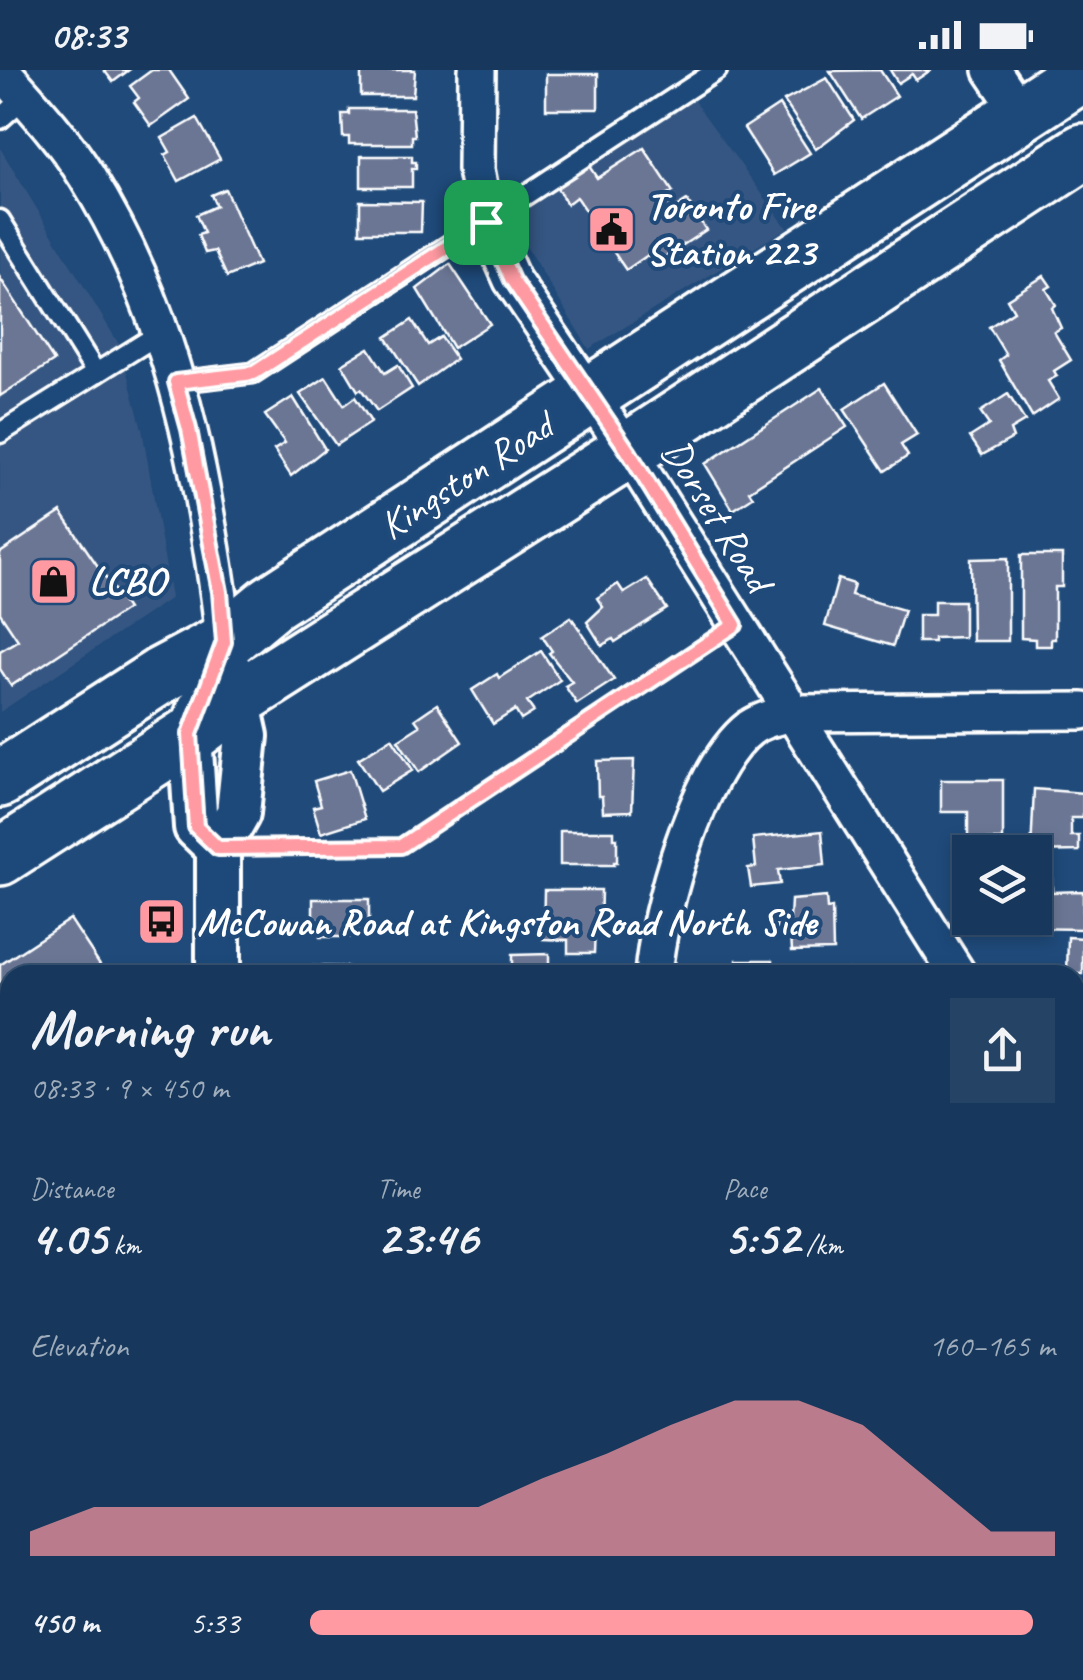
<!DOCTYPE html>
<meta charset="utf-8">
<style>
body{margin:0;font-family:Caveat,sans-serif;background:#244365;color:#f1f3f6;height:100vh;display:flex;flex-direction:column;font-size:38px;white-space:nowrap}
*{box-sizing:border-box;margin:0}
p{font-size:32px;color:#9eacbb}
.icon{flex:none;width:55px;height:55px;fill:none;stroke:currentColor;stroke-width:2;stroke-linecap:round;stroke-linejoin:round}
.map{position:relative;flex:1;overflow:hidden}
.drawer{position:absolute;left:0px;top:895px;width:1085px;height:715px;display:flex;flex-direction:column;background:#17385c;border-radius:30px 30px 0 0;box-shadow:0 5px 15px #0003,0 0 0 2px #365272}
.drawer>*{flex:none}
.controls{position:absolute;left:952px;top:765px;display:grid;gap:20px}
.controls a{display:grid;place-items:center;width:100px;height:100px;border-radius:0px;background:#17385c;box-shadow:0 5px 15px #0003,0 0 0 2px #365272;font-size:50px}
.pin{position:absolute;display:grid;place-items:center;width:85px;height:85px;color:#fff;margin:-42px;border-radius:20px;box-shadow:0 5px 15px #0006}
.round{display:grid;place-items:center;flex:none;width:105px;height:105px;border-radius:0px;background:#244365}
.overview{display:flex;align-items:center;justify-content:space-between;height:170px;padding:0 30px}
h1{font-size:55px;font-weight:800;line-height:75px}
.metrics{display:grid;grid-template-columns:repeat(3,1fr);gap:15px;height:170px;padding:10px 30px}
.metrics div{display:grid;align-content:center}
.metrics b{font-size:50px;font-weight:800}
.metrics small{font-size:28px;font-weight:400}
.metrics p{font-size:28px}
.chart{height:280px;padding:20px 30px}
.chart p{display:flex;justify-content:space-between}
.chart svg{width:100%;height:180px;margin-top:10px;fill:#ff9aa2;opacity:.7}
ul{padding:0 30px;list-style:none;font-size:32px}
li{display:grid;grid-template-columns:160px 120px 1fr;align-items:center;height:75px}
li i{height:25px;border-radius:12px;background:#ff9aa2}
.status{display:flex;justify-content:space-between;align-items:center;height:70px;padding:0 50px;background:#17385c;direction:ltr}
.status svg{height:28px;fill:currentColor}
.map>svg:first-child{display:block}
.built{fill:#365782}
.building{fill:#6b7694;stroke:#fff;stroke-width:2.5}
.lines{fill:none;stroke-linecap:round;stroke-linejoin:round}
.service-casing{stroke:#fff;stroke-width:25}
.minor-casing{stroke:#fff;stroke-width:42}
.tertiary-casing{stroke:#fff;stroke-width:50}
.primary-casing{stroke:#fff;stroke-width:62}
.path{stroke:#fff;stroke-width:5;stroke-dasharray:10 8;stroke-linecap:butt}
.service{stroke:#1f4a7a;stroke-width:18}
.minor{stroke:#1f4a7a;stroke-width:35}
.tertiary{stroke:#1f4a7a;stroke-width:42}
.primary{stroke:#1f4a7a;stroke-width:55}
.route-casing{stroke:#fff;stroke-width:20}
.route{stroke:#ff9aa2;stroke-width:12}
.labels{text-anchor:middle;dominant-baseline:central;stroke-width:8;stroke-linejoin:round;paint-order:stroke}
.poi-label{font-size:40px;font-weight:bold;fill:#fff;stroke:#1f4a7a;text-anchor:start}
.street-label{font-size:40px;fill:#fff;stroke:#1f4a7a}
</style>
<div class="status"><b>08:33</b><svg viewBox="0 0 49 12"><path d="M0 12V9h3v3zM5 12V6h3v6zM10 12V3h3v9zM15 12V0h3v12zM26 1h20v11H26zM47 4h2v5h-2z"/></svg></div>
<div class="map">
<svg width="1083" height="1610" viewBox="0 0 1083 1610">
<rect width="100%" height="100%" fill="#1f4a7a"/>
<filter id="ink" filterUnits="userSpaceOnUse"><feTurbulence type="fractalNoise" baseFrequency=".01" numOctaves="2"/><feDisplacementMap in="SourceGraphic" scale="20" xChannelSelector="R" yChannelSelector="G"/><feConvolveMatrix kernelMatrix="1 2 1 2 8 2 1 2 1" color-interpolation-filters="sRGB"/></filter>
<g filter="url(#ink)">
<g class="built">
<polygon points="686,20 787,158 589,279 503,139"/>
<polygon points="0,78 120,276 142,359 171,528 0,642"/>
</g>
<g class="building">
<polygon points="104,0 129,0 113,12"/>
<polygon points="152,0 169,0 189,29 151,56 134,32 139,28 130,16"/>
<polygon points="361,0 415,0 413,26 361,26"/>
<polygon points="880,0 897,26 861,49 830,1"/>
<polygon points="890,0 931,0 916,10 912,4 898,13"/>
<rect x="546" y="4" width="52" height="35"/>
<polygon points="827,8 854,50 816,79 784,31"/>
<polygon points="779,35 810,83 774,105 744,58"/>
<polygon points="349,39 412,39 415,66 412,66 412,74 349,74 349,67 343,67 342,44 349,44"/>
<polygon points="197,48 220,89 179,111 165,85 170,82 162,68"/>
<polygon points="644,78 673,122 664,127 673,140 687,131 706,160 654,194 648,185 626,200 576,127 567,134 552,111 585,90 597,108"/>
<polygon points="361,86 412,86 412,92 416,92 416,99 412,99 412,117 361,117"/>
<polygon points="225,119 258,194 227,207 215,181 205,183 198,165 204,163 196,145 216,136 211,125"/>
<polygon points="360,131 422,132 421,162 360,162"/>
<polygon points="450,194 490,254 453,278 417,219"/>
<polygon points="1044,206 1051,216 1046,219 1056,235 1052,238 1061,258 1054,262 1071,290 1054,301 1057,306 1048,311 1059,329 1032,347 999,290 1006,285 989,257 1014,241 1007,229"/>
<polygon points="0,208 54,291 0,326"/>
<polygon points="412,250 428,275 441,267 456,289 418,316 386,267"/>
<polygon points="369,278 385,303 398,295 412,318 377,341 361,319 358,321 342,294"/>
<polygon points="326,307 344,335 355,327 371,352 336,375 300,324"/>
<polygon points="884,313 917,365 901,375 908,386 885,401 844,339"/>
<polygon points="822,318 847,357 749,421 753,427 733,440 705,394"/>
<polygon points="1008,324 1025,351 1010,360 1013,368 982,385 970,367 989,355 980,342"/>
<polygon points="293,327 325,379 291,406 274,380 285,373 265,345"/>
<polygon points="61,442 127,539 11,616 0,599 0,581 18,570 0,543 0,483"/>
<polygon points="1021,485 1062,485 1062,517 1055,517 1055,569 1051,569 1051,576 1035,576 1035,569 1021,568"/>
<polygon points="1008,488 1008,571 972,571 971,489"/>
<polygon points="647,509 667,539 615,572 613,569 602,576 587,552 603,537 597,528 618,514 624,523"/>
<polygon points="838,509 854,514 851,525 904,540 893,576 825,556"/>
<polygon points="934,531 964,531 964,567 934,568 934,572 918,572 918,545 934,545"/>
<polygon points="571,547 614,610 577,634 565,616 572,612 549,583 552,581 542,566"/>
<polygon points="541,581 560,610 527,632 534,642 521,650 515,640 493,654 472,620 497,604 499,608"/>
<polygon points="437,634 462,672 419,702 398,670 420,656 415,649"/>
<polygon points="392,668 413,700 379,721 358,689"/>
<polygon points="634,690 632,741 603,742 602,726 598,726 597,691"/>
<polygon points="350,700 365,749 321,763 313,737 321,735 314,711"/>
<polygon points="941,710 1003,710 1003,770 968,770 968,742 941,742"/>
<polygon points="1034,719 1083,723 1083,748 1071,748 1071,766 1079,766 1079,781 1031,782"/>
<polygon points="560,761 614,761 614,768 617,768 617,792 614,792 614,795 560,795"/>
<polygon points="822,761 825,795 778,800 780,814 751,817 748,798 756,797 753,768"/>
<polygon points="1035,808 1052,809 1052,822 1083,821 1083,859 1020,858 1020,848 1035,848"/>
<polygon points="544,820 601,820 600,859 595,859 594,883 568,883 568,870 543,869"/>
<polygon points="826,827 827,839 832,838 833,880 792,881 791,864 776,864 776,849 790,849 791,830"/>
<polygon points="313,829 369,829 369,867 320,867 320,850 313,850"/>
<polygon points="70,849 101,896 87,905 10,905 10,1148 8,1146 0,1151 0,984 4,982 0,976 0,895"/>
<polygon points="1068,867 1083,868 1083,904 1067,904"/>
<polygon points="549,884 549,905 512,905 512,885"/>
<polygon points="737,890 773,890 773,905 733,905 737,904"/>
<polygon points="313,896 348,897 348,902 358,902 358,905 313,905"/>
<polygon points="842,899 876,900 876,905 842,905"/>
<rect x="49" y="1600" width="75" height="10"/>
<polygon points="307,1600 342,1600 342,1604 307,1603"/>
<rect x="539" y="1600" width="38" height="10"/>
<rect x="742" y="1600" width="42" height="10"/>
<rect x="1000" y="1600" width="37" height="10"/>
</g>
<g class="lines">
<defs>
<g id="service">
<polyline points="0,49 25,27"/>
<polyline points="0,150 96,303"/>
<polyline points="176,312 253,303 717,0"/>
<polyline points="0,363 162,262"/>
</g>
<g id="minor">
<path d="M1,0C31,34 63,68 87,107C154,215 186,328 207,451C214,492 221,531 224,572"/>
<polyline points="477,0 476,100 486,152 512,210 628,381 958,905"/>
<polyline points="992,0 1021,43"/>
<path d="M653,905C658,841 698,698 750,658C763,649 779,646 793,643L1083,641"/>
<polyline points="1075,1124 1083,1156"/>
<polyline points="1075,1311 1083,1311"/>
<polyline points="657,1610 657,1600"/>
</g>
<g id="tertiary">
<polyline points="199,639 190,665 196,757 218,778"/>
<polyline points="218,905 218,778 238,743 246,666 232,603"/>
<polyline points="215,1610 215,1600"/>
</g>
<g id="primary">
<polyline points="0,709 160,606 224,572 271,533 1083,3"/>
<polyline points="0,787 190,665 238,629 628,381 1083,82"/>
</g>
</defs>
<use href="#service" class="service-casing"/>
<use href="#minor" class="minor-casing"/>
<use href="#tertiary" class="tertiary-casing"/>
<use href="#primary" class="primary-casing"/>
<polyline class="path" points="260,778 401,777 712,570"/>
<use href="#service" class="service"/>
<use href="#minor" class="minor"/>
<use href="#tertiary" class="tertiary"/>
<use href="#primary" class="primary"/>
</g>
</g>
<g class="lines" filter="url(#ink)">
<defs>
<polygon id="route" points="486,152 512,210 628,381 735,555 401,776 218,778 196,757 190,664 224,572 220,522 189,359 176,312 254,303"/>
</defs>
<use href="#route" class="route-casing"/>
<use href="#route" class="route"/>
</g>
<defs>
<symbol id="civic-square" viewBox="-11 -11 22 22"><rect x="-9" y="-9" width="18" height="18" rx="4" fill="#ff9aa2" stroke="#1f4a7a"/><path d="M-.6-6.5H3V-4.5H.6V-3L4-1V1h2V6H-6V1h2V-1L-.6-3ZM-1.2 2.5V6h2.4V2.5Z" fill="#111"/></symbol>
<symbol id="shop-square" viewBox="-11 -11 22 22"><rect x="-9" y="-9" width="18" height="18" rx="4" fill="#ff9aa2" stroke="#1f4a7a"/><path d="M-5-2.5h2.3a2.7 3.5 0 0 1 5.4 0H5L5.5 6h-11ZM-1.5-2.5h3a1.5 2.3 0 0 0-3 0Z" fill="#111"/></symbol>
<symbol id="bus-square" viewBox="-11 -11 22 22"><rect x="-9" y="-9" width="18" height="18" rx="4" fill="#ff9aa2" stroke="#1f4a7a"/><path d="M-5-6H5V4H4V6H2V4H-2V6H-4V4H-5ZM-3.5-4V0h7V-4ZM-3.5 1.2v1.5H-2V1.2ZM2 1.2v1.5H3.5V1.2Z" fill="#111"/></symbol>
</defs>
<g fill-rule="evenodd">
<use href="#civic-square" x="584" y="132" width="55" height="55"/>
<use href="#shop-square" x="26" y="484" width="55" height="55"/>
<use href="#bus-square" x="134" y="824" width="55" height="55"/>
</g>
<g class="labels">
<g class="poi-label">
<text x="646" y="136">Toronto Fire<tspan x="646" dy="46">Station 223</tspan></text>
<text x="89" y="511">LCBO</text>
<text x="197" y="852">McCowan Road at Kingston Road North Side</text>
</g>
<g class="street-label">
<text transform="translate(466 406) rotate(-33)">Kingston Road</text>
<text transform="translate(717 445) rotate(58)">Dorset Road</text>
</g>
</g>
</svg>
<div class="controls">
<a><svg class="icon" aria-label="layers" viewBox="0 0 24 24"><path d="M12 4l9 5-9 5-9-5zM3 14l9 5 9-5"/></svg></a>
</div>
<div class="pin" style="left:486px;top:152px;background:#1e9e55"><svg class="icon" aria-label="arrive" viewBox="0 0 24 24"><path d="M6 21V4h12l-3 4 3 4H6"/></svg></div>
<section class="drawer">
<div class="overview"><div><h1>Morning run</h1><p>08:33 · 9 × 450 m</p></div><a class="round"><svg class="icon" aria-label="share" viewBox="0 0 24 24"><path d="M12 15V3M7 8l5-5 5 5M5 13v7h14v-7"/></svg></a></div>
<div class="metrics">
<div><p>Distance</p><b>4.05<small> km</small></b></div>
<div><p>Time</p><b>23:46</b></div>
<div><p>Pace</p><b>5:52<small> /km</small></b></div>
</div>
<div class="chart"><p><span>Elevation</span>160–165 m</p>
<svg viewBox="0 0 160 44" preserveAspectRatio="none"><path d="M0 44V38L10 32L20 32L30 32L40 32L50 32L60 32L70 32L80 25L90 19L100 12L110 6L120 6L130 12L140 25L150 38L160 38V44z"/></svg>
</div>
<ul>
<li><b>450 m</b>5:33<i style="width:97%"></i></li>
</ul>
</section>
</div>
